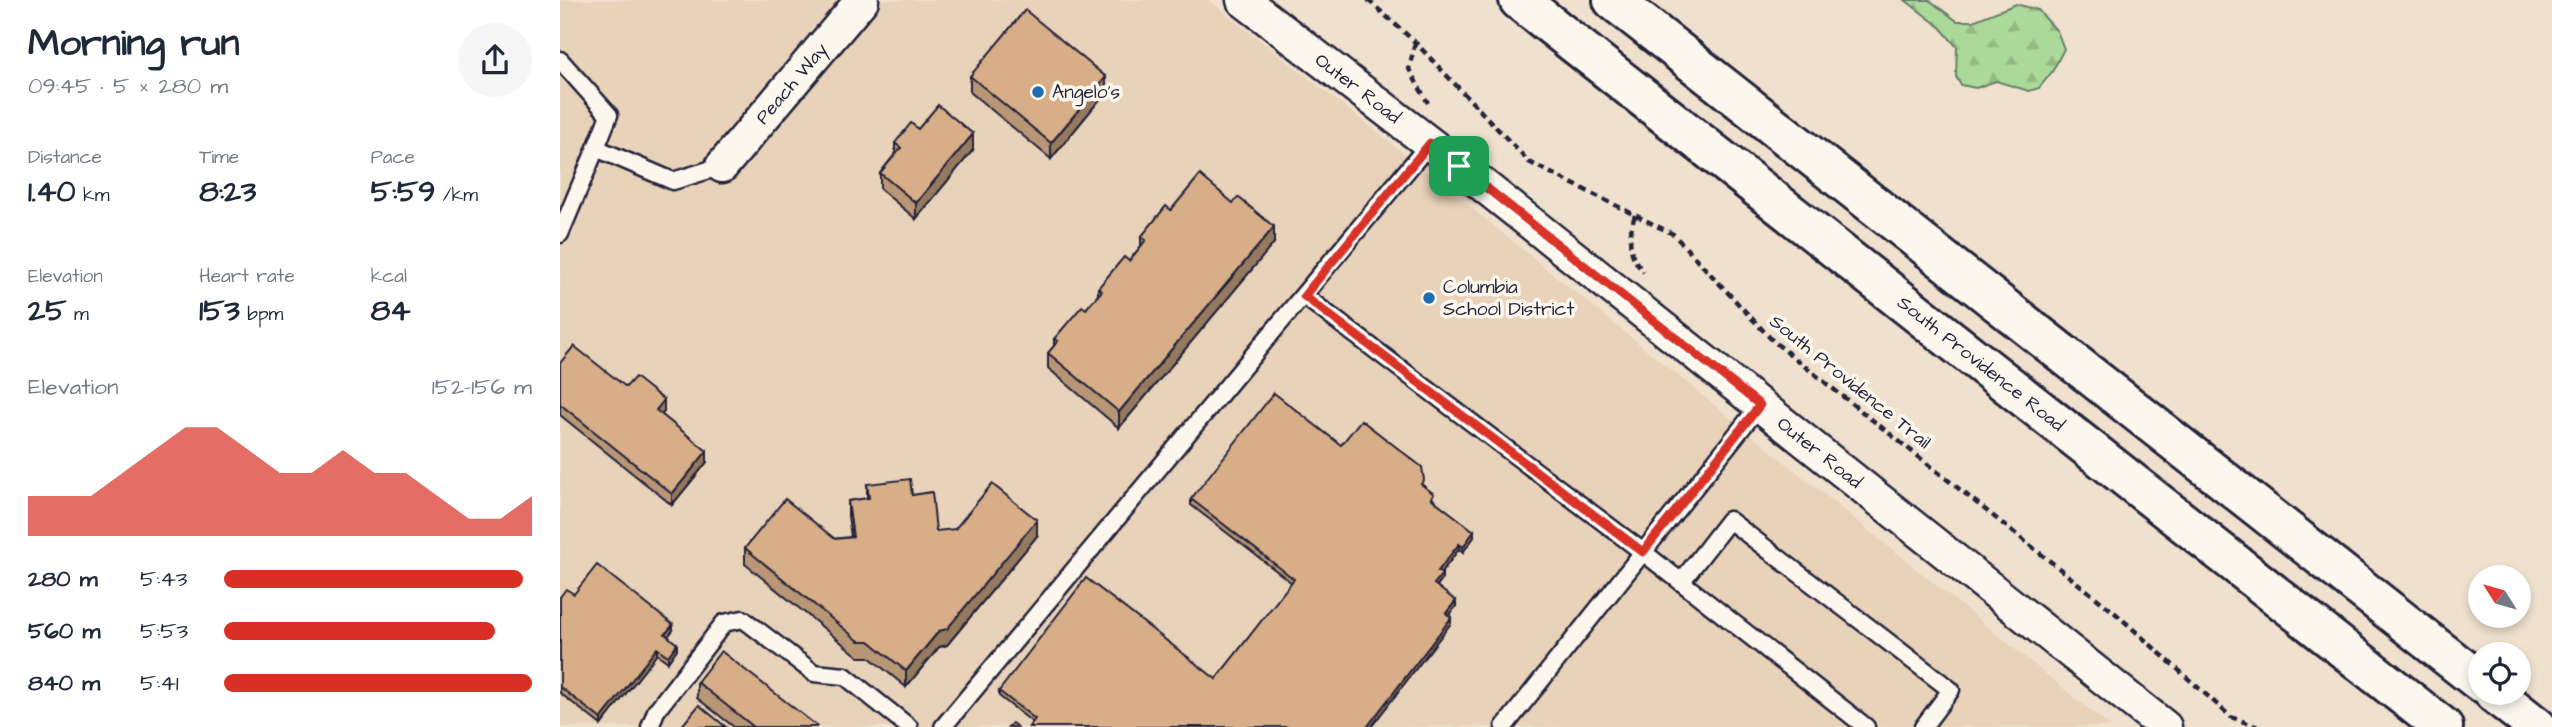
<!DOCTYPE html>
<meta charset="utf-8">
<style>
body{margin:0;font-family:"Architects Daughter",sans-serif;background:#f6f6f7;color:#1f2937;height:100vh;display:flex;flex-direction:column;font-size:26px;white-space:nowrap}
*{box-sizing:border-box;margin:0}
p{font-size:23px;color:#747a83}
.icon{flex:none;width:38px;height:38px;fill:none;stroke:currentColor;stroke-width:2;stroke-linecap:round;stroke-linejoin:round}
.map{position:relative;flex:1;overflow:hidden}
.side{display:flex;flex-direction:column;background:#fff;width:560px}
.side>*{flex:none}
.needle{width:46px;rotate:307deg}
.buttons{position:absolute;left:1908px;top:565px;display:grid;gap:14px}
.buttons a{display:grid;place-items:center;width:63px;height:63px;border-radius:50%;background:#fff;box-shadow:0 4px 10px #0003;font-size:35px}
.pin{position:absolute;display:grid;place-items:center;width:60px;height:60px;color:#fff;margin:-30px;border-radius:14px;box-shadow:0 4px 10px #0006}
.round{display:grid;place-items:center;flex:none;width:74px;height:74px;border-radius:37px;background:#f6f6f7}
.head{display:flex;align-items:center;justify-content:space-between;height:119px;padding:0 28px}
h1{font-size:38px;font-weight:700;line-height:52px}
.metrics{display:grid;grid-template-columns:repeat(3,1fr);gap:10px;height:119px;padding:7px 28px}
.metrics div{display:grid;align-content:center}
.metrics b{font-size:30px;font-weight:700}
.metrics small{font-size:19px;font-weight:400}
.metrics p{font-size:19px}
.chart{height:196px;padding:14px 28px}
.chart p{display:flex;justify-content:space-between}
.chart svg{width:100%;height:126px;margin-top:7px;fill:#d93025;opacity:.7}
ul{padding:0 28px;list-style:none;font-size:23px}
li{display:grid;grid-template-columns:112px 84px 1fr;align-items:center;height:52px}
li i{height:18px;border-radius:9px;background:#d93025}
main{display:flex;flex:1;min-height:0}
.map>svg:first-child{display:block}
.built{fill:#e8d2b9}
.forest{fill:url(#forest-firs);stroke:#667e6a;stroke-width:2}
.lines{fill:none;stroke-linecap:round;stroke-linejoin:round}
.lane-casing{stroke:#22223b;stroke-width:21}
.street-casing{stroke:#22223b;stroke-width:37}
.secondary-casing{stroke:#22223b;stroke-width:44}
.path{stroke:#22223b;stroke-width:4.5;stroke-dasharray:7 5;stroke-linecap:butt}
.lane{stroke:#fbf7ec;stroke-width:16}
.street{stroke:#fbf7ec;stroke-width:32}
.secondary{stroke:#fbf7ec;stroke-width:38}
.wall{fill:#b99675;stroke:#22223b;stroke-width:2}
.shaded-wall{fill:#967a5f;stroke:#22223b;stroke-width:2}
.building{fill:#d7ae88;stroke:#22223b;stroke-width:2}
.route-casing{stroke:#fff;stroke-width:14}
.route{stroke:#d93025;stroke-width:9}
.poi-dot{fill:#1f6fb2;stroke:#fbf7ec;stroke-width:2.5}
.labels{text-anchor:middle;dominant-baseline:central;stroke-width:7;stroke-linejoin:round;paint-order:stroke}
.street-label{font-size:19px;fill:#22223b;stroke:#fbf7ec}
.poi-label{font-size:19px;fill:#22223b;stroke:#fbf7ec;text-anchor:start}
</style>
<main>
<section class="side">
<div class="head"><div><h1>Morning run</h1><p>09:45 · 5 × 280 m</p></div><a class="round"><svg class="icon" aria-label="share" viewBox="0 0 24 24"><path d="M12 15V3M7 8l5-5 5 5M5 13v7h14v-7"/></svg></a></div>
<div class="metrics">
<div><p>Distance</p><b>1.40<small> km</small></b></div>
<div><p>Time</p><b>8:23</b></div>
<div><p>Pace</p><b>5:59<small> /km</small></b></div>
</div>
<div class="metrics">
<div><p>Elevation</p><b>25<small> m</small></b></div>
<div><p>Heart rate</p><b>153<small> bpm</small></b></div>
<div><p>kcal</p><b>84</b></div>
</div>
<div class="chart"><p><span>Elevation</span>152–156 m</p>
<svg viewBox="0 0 160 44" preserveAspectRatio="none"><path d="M0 44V30L10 30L20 30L30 22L40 14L50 6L60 6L70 14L80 22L90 22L100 14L110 22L120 22L130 30L140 38L150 38L160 30V44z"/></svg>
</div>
<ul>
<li><b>280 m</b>5:43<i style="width:97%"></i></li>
<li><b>560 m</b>5:53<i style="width:88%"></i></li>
<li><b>840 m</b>5:41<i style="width:100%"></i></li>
</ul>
</section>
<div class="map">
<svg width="1992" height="727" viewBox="0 0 1992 727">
<defs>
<pattern id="forest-firs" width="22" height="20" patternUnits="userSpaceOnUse" patternTransform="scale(1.75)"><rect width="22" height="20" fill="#abd999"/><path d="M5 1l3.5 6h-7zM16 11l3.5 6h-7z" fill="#93ba85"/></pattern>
</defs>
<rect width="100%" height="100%" fill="#f0e1ce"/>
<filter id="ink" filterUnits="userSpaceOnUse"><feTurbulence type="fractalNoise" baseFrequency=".0143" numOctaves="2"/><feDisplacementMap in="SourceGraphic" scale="14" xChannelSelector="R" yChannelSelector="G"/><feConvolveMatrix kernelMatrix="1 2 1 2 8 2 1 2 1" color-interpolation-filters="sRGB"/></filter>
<g filter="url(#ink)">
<polygon class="built" points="0,0 649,0 840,150 1551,727 0,727"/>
<polygon class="forest" points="1345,0 1369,0 1397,21 1413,21 1456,4 1478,10 1497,31 1504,49 1492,72 1479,88 1469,91 1436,81 1416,88 1401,85 1396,77 1397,47 1380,27"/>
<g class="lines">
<defs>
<g id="lane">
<polyline points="0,60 49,115 36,148"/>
<polyline points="0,234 36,148 113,181 162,166"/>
<polyline points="744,296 1083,552 1306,727"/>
<polyline points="1121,582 1169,520 1391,690 1363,727"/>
<polyline points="90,727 96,711 164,623 183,619 254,673 285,676 349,727"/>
<polyline points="383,727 870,143"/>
<polyline points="944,727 1200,405"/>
</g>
<g id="street">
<path id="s1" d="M683,0L899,166L1605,727"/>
<path id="s2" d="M162,166L302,0"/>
</g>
<g id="secondary">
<path id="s3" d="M959,0L1883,727"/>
<polyline points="1053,0 1920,682"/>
<polyline points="1934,693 1977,727"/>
</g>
</defs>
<use href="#lane" class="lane-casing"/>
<use href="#street" class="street-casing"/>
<use href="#secondary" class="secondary-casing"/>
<g class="path">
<polyline points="808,0 855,42 969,162 1113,234 1213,341 1554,612 1671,717 1698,727"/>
<polyline points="855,43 849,69 868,103"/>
<path d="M1075,215C1068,237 1067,255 1084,272"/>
</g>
<use href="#lane" class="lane"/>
<use href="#street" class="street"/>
<use href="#secondary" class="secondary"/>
</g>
<g class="wall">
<polygon points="410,76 546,92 491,159 410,92"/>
<polygon points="358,129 413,150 356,219 320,189 320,173 335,154 335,143"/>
<polygon points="611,210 714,243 559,428 488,368 488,353 494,346 494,339 526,309 538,295 538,288 569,261 581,246 581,237"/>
<polygon points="0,363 66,387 104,411 101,414 147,462 112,505 0,415"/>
<polygon points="781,445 864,486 874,500 914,537 903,552 899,549 881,573 882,579 877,586 896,606 889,616 891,623 811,727 469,727 472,722 439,696 439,691 656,679 732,583 631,505 631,499"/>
<polygon points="307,484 352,495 376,531 477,536 387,645 379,647 346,687 309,657 299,657 185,564 185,548 291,537 288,516 288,501 307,498"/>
<polygon points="0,597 113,630 108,636 117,649 108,662 97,654 41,725 0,693"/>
<polygon points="137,682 257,727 174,727 137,698"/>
</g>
<g class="shaded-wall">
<polygon points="546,77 546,92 491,159 491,143"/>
<polygon points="413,134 413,150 356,219 356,203"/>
<polygon points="714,227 714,243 559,428 559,412"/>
<polygon points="104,400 104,411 96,421 96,410"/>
<polygon points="147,451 147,462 112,505 112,494"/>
<polygon points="477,520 477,536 387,645 379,647 346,687 346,671 379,631"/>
<polygon points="914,531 914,537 903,552 903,547"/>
<polygon points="899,544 899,549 878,577 878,571"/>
<polygon points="882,574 882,579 874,589 874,584"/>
<polygon points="896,601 896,606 886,619 886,613"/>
<polygon points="891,618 891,623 811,727 807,727"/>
<polygon points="113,625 113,630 105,640 105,634"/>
<polygon points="117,644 117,649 108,662 108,656"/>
<polygon points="97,648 97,654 41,725 41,719"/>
</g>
<g class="building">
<polygon points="465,10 546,77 491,143 410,76"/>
<polygon points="378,105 413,134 356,203 320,173 341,148 335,143 351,123 358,129"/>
<polygon points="640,175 673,203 678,197 714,227 559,412 488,353 498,341 494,339 522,306 526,309 542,291 538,288 564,257 569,261 586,240 581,237 606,206 611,210"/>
<polygon points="14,346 66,387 75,377 104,400 96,410 147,451 112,494 0,404 0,363"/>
<polygon points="714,393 781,445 801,420 862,467 864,480 861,484 874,494 871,498 914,531 903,547 899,544 878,571 882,574 874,584 896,601 886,613 891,618 807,727 469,727 475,719 439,691 526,578 656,679 734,579 631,499"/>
<polygon points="350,479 352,495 372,492 376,531 395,529 432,484 477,520 387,629 379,631 346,671 309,641 299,641 185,548 225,499 275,539 293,537 288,501 309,498 307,484"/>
<polygon points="37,565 113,625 105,634 117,644 108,656 97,648 41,719 0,687 0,597 6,589 14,594"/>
<polygon points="161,651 257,726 256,727 194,727 137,682"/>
<polygon points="139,705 166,727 121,727"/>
<polygon points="452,723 457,727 448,727"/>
</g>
</g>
<g class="lines" filter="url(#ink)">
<defs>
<polygon id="route" points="870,143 1200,405 1083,552 744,296"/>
</defs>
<use href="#route" class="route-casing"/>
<use href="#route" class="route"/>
</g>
<g class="poi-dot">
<circle cx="478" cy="92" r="7"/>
<circle cx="869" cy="298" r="7"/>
</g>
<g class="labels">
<g class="street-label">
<text stroke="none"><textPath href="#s2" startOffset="108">Peach Way</textPath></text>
<text stroke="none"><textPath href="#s1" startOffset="145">Outer Road</textPath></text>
<text stroke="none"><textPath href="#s3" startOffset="588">South Providence Road</textPath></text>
<text transform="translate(1290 382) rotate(39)">South Providence Trail</text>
<text stroke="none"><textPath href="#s1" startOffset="733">Outer Road</textPath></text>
</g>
<g class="poi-label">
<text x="492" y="92">Angelo's</text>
<text x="883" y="287">Columbia<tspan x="883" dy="22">School District</tspan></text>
</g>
</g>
</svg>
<div class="buttons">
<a><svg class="needle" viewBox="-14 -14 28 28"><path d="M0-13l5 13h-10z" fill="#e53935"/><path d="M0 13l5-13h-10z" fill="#747a83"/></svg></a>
<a><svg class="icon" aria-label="locate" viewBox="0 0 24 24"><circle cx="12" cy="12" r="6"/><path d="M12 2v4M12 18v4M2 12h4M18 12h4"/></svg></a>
</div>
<div class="pin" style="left:899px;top:166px;background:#1e9e55"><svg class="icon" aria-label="arrive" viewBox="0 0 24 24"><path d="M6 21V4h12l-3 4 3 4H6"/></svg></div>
</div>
</main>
